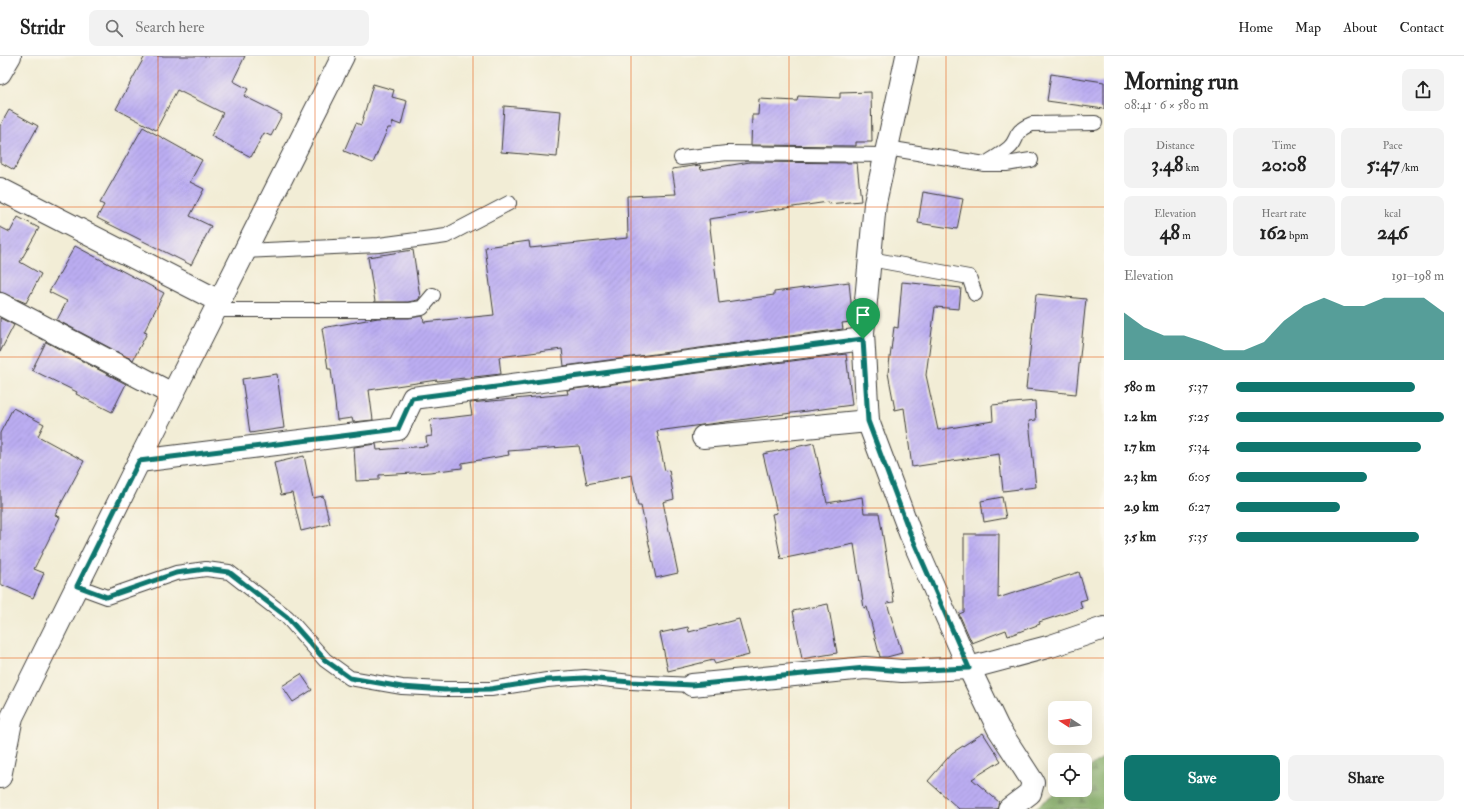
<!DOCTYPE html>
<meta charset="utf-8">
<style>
body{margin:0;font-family:"IM FELL Double Pica",serif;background:#f2f2f2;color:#222;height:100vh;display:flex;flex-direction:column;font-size:15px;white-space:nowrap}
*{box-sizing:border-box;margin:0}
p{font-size:13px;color:#767676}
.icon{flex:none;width:22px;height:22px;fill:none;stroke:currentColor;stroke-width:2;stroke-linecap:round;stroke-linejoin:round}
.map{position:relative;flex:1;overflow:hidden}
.drawer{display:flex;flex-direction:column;background:#fff;width:360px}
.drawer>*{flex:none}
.needle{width:26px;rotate:282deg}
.controls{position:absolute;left:1048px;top:645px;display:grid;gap:8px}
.controls a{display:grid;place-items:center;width:44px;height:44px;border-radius:8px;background:#fff;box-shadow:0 4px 16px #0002;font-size:20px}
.pin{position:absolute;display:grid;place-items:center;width:34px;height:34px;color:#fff;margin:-41px -17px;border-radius:50% 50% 50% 0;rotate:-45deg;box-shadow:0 0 4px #0007}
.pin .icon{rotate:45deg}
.round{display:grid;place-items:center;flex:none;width:42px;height:42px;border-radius:8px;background:#f2f2f2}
.summary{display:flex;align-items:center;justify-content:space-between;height:68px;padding:0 20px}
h1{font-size:22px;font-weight:800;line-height:30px}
.metrics{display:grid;grid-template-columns:repeat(3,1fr);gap:6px;height:68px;padding:4px 20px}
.metrics div{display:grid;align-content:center;border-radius:8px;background:#f2f2f2;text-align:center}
.metrics b{font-size:20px;font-weight:800}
.metrics small{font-size:11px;font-weight:400}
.metrics p{font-size:11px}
.chart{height:112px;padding:8px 20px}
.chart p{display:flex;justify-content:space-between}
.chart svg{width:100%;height:72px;margin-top:4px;fill:#0f766e;opacity:.7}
.action{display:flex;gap:8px;margin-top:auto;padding:8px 20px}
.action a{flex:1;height:46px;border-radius:8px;background:#0f766e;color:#fff;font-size:16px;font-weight:800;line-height:46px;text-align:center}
.action a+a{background:#f2f2f2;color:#222}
ul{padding:0 20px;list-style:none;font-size:13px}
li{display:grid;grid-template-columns:64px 48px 1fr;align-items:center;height:30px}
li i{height:10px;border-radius:5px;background:#0f766e}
header{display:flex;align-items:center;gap:24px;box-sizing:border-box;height:56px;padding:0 20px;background:#fff;border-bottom:1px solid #e0e0e0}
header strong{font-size:19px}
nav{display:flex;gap:22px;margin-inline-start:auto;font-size:14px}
.search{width:280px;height:36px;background:#f2f2f2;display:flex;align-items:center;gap:10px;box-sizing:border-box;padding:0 14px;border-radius:8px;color:#767676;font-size:15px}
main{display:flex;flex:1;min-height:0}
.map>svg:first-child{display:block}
.forest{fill:url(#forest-firs);stroke:#4d623e}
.building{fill:url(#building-hatch)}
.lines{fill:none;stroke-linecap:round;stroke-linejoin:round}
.service-casing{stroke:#3c3b38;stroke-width:16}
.minor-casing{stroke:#3c3b38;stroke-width:24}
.service{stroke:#fff;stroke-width:14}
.minor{stroke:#fff;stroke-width:22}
.route-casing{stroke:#fff;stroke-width:8}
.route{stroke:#0f766e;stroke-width:5}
.grid{fill:none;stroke:#e8590c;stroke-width:1;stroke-opacity:0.55}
</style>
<header>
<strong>Stridr</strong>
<div class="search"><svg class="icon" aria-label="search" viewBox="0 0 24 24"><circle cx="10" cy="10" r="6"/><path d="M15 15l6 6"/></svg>Search here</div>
<nav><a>Home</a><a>Map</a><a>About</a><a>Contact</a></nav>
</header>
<main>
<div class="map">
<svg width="1104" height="753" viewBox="0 0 1104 753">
<defs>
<pattern id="forest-firs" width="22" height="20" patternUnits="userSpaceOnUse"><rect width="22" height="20" fill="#7ea961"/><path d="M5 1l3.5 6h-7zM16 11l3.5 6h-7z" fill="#66894f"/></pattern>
<pattern id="building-hatch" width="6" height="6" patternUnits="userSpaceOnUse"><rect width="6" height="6" fill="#bbadf2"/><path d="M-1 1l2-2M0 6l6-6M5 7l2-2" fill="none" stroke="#a094cf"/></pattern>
</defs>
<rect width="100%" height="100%" fill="#fbf7ec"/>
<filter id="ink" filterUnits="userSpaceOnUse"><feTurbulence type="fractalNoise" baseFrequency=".025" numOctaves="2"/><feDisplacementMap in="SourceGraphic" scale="8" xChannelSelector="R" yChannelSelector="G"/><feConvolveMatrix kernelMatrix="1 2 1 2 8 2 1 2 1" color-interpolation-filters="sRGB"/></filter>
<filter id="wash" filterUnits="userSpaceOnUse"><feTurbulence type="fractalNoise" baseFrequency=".012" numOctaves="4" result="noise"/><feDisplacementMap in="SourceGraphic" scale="16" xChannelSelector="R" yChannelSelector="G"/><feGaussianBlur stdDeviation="0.9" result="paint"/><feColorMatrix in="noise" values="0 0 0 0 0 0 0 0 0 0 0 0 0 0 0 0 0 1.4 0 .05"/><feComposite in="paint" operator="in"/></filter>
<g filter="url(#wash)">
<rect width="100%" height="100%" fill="#f2edd6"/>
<polygon class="forest" points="1104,701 1104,753 1034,753 1060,734 1085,734 1085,715"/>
<g id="blocks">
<g class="building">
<polygon points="145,0 245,0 233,25 248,33 244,40 282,59 271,80 264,77 251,101 211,80 223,57 177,34 156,74 116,53"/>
<polygon points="1051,18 1104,26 1104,53 1047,45"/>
<polygon points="373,28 394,34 392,41 407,45 401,69 393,66 391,72 388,72 373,107 344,95 356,67 361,69"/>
<polygon points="871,36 872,86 856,86 856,90 751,89 752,59 758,59 759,43 797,45 798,40 840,42 840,37"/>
<polygon points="504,50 561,55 557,101 501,96"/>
<polygon points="9,54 38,70 14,114 0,106 0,70"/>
<polygon points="143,71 202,104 190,126 204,133 190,160 211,170 191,209 97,162 104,149 100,147"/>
<polygon points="750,106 857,107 861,145 828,148 828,146 709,163 719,247 774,239 774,236 849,226 852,256 851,266 842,267 843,273 564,310 562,293 499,301 501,318 437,325 437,324 369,334 373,364 353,366 352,362 337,364 331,313 328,313 322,272 378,262 409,262 423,260 424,266 494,259 485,191 529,185 530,192 628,182 627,140 676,138 672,113 700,109 701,114"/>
<polygon points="923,136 963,143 957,173 918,167"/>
<polygon points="18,161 39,172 20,206 41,218 26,247 0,236 0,171 10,176"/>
<polygon points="75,190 164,237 144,276 147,277 133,304 57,264 67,245 49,236"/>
<polygon points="413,194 420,241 418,244 408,246 375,246 368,201"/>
<polygon points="902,226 961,232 959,253 935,251 926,319 938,374 993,365 992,349 1035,345 1036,364 1029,365 1036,431 1003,435 999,398 912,411 904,352 895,354 888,317 894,271 898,272"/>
<polygon points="1036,238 1086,243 1076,338 1026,333"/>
<polygon points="0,262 14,269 0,296"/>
<polygon points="46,286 126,328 112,356 76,338 77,336 32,314"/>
<polygon points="846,298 852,349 657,375 665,415 669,414 674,443 663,446 678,517 656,522 641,450 638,450 632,419 587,428 579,390 508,395 509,399 462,407 462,412 430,416 379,419 379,424 356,425 354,391 376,388 377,394 427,390 426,381 432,380 430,364 472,359 470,347 568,338 567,334"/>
<polygon points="277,318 284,372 250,377 242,323"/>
<polygon points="13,352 44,368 38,380 84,405 55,459 60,461 34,513 44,517 33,542 0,528 0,377"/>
<polygon points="814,387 827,447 862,441 864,457 879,457 894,546 887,547 902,597 887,601 880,601 867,551 864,552 854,488 781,503 772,458 777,457 763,398"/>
<polygon points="304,400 313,442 323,440 330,468 301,475 292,437 281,439 274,407"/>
<polygon points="1002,441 1006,462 984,466 981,445"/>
<polygon points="964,478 999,478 998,542 1079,516 1087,543 1080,545 1082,552 1039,566 1040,568 1008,580 1006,574 972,587 959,558 964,556"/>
<polygon points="828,548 837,597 802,603 793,555"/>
<polygon points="739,563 749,599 715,608 713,604 668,615 660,577 688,571 689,576"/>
<polygon points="301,618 312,634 293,646 282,630"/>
<polygon points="983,677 1001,705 972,723 999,746 997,753 959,753 928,725 952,697"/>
</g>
</g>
</g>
<g filter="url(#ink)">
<use href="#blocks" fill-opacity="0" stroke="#3c3b38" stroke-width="1"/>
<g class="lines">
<defs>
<g id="service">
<polyline points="887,92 985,108 1006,108 1031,104"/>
<polyline points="681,102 727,97 886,99"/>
<path d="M985,108C993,103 1002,98 1009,92C1019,84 1012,76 1032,68L1095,67"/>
<polyline points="244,195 379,189 439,181 446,180 509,147"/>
<polyline points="870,203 969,221 975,238"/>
<polyline points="214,254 409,254 422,252 433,239"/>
<polyline points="77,530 107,541 176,517 206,513 229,516 287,561 325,604 350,622 402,631 444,633 491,633 547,624 585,621 631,626 692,629"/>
</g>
<g id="minor">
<polyline points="907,0 875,147 863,277 868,365 910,477 969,612 998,672 1033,726 1030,737 1009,753"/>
<polyline points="0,17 10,0"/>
<polyline points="0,133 219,245"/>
<polyline points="0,248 172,338"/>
<polyline points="703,381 868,365"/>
<polyline points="139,405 398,373 413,342 863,283"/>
<polyline points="692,629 865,612 902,615 969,612 1051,590 1104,572"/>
<polyline points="0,721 12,661 139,405 343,0"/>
</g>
</defs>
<use href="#service" class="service-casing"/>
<use href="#minor" class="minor-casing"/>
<use href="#service" class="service"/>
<use href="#minor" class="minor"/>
</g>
</g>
<g class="lines" filter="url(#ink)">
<defs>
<polygon id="route" points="863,283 868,365 910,477 969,612 902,615 865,612 692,629 631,626 585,622 547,624 490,633 444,634 402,631 350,622 325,604 287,561 229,516 206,513 176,517 107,541 77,530 139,405 398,373 412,342"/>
</defs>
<use href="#route" class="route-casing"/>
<use href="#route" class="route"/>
</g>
<path class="grid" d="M158,0V753M315,0V753M473,0V753M631,0V753M789,0V753M946,0V753M0,151H1104M0,301H1104M0,452H1104M0,602H1104"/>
</svg>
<div class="controls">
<a><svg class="needle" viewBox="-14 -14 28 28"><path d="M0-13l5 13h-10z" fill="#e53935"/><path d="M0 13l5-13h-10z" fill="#767676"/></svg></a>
<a><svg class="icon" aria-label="locate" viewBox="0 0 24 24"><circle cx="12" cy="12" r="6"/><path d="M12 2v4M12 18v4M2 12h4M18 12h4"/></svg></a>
</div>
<div class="pin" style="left:863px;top:283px;background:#1e9e55"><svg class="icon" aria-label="arrive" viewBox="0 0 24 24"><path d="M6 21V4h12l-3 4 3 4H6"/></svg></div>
</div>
<section class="drawer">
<div class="summary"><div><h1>Morning run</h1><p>08:41 · 6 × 580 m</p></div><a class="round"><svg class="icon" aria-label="share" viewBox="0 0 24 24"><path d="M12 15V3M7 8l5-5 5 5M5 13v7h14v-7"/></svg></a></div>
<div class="metrics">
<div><p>Distance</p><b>3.48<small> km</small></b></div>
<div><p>Time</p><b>20:08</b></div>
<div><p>Pace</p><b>5:47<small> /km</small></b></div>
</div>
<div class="metrics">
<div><p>Elevation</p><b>48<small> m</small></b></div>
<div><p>Heart rate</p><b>162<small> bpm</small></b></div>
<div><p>kcal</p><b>246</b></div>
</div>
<div class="chart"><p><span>Elevation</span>191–198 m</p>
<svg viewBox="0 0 160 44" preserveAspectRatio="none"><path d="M0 44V15L10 24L20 29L30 29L40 33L50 38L60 38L70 33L80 20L90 11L100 6L110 11L120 11L130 6L140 6L150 6L160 15V44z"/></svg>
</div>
<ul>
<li><b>580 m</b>5:37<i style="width:86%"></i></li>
<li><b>1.2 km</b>5:25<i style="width:100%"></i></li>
<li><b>1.7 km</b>5:34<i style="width:89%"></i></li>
<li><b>2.3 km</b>6:05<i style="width:63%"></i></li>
<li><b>2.9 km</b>6:27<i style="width:50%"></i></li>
<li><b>3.5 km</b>5:35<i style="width:88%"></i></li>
</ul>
<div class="action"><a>Save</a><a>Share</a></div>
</section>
</main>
